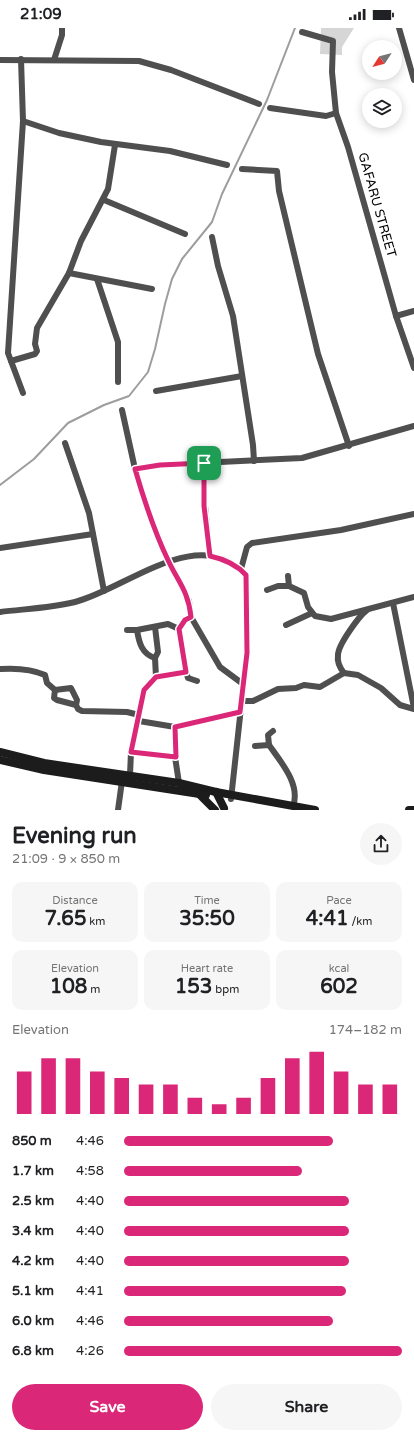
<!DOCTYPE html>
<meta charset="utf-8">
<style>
body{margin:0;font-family:"Varela Round",sans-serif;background:#f6f6f6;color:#202124;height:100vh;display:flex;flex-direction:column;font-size:15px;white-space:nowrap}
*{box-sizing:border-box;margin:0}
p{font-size:13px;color:#757577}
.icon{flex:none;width:22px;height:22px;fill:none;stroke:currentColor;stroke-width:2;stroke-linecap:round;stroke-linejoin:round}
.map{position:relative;height:782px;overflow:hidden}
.panel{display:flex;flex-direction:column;background:#fff;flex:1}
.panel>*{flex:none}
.needle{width:26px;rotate:234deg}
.tools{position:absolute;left:362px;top:12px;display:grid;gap:8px}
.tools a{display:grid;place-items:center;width:40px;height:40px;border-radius:50%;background:#fff;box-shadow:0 2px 10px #0003;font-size:20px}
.pin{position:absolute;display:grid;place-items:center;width:34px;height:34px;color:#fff;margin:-17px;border-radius:8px;box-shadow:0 2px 6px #0006}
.round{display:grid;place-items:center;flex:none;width:42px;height:42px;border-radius:21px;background:#f6f6f6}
.overview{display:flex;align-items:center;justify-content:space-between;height:68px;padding:0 12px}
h1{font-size:22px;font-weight:800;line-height:30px}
.figures{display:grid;grid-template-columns:repeat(3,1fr);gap:6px;height:68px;padding:4px 12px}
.figures div{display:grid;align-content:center;border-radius:10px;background:#f6f6f6;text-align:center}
.figures b{font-size:20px;font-weight:800}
.figures small{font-size:11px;font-weight:400}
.figures p{font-size:11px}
.chart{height:112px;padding:8px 12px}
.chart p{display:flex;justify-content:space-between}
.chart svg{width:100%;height:72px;margin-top:4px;stroke:#db2777;stroke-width:6}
.action{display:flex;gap:8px;margin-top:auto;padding:8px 12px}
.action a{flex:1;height:46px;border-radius:24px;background:#db2777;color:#fff;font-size:16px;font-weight:800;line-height:46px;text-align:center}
.action a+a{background:#f6f6f6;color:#202124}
ul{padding:0 12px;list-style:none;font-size:13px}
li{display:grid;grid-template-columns:64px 48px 1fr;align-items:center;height:30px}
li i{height:10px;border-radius:5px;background:#db2777}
.status{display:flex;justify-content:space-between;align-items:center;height:28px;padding:0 20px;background:#fff;direction:ltr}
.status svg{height:11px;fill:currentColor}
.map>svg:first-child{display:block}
.green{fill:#d6d6d6}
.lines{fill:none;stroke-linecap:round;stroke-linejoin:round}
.stream{stroke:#9d9d9d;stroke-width:2}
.street{stroke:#4f4f4f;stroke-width:6}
.secondary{stroke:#1c1c1c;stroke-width:8}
.route-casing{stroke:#fff;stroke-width:8}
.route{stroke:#db2777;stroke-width:5}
.labels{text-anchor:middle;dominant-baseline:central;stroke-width:4;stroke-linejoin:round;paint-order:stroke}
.street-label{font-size:13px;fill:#000;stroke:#fff}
</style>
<div class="status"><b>21:09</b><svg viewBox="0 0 49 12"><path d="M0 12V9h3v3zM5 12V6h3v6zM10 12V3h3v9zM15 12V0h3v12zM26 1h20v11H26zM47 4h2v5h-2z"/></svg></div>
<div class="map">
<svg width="414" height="782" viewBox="0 0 414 782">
<rect width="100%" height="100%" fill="#fff"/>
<polygon class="green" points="321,0 354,0 342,19 342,27 320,26"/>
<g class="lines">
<polyline class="stream" points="0,457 34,431 68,395 104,377 129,368 148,344 155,321 165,276 172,251 182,231 212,194 222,166 267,72 295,0"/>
<g class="street">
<polyline points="399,0 414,52"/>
<polyline points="302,4 333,13 332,44 336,85"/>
<polyline points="21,31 23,93 8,325 23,365"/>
<polyline points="0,32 139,33 171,42 259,76"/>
<polyline points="54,32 62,7 62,0"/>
<polyline points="270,80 326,88 336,85 348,119 396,288 414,340"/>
<polyline points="23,93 59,105 101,114 170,123 227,137"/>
<polyline points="242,141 277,143 279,163 318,326 349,418"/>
<polyline points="104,172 185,206"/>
<polyline points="212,209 218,238 233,288 253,417 254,433"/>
<polyline points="69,245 152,261"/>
<polyline points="97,251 118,314 118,354"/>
<polyline points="396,288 414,283"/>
<polyline points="11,333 35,326 37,323 35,316 37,300 69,245 81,213 108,161 115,117"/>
<polyline points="156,363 242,348"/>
<polyline points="122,382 135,441 146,478 168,533 189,573 191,589 220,639 243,656"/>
<polyline points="65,415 89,485 104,563"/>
<polyline points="204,435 205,478 210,528"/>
<polyline points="135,441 159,437 302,430 414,398"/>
<polyline points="0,520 93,506"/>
<polyline points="241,541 247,519 252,515 341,502 414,486"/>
<polyline points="288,548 289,558 304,565 308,579 315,588 331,591 414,569"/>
<polyline points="267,562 278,558 289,558"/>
<polyline points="393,575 414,680"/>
<path d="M0,584C24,581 51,580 75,574C126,561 198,495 246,547L247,625L231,771"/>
<polyline points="191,589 185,592 179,601 186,644 188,650 197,653"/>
<polyline points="286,597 312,585"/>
<path d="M127,602H137C139,615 142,626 155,630L156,649L144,662L131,724L130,747"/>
<polyline points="137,602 168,596 179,601"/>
<polyline points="155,630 158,624 155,599"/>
<path d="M0,641C15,640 32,641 45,647L47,655L55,662L54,670L57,672L76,677L78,681L82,683L127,684L139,687"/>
<path d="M344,645C340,640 337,633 338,627C338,617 359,588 367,582"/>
<polyline points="156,649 186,644"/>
<polyline points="55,662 71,660 77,672 76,677"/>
<polyline points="242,673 253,673 278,661 296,660 304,657 320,659 344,645 358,647 381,660 400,677 414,681"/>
<polyline points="139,693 175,699 240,684"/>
<polyline points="175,699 175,729 179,755"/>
<polyline points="269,717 268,707 273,703"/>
<path d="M255,718L269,717C281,734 301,757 293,778"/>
<polyline points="131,724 175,729"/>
<polyline points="118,782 122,753"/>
</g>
<g class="secondary">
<polyline points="0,724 44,735 179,755 216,764 315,782"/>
<polyline points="0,732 44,742 206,767"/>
<polyline points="216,764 224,780"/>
<polyline points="200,767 215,782"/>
<polyline points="409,782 414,782"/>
</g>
</g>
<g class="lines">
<defs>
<path id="route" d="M204,435V478L210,528C224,531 236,536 246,547L247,625L240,684L175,699L176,729L131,724L144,662L156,649L186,644L179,601L185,592L191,589C188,562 178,554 168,532C154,503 144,472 135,441L160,437Z"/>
</defs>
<use href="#route" class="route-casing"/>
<use href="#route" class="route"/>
</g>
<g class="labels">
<g class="street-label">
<text transform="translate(377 177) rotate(74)">GAFARU STREET</text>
</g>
</g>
</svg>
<div class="tools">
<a><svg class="needle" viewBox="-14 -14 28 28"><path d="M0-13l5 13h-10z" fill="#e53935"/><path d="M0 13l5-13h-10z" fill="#757577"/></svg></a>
<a><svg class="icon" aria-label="layers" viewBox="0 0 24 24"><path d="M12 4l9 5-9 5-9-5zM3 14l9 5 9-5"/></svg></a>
</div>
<div class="pin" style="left:204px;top:435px;background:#1e9e55"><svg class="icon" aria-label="arrive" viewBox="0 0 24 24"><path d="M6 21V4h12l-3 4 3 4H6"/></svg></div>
</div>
<section class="panel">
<div class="overview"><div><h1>Evening run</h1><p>21:09 · 9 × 850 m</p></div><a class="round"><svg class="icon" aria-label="share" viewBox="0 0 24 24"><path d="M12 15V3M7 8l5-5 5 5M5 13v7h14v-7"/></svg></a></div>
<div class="figures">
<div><p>Distance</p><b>7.65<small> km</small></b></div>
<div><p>Time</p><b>35:50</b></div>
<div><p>Pace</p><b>4:41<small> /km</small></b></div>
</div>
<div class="figures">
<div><p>Elevation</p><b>108<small> m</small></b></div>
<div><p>Heart rate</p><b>153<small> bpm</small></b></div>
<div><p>kcal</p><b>602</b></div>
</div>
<div class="chart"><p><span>Elevation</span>174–182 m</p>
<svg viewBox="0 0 160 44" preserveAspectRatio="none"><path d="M5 44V18M15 44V10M25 44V10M35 44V18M45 44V22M55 44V26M65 44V26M75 44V34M85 44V38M95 44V34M105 44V22M115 44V10M125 44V6M135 44V18M145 44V26M155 44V26"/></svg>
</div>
<ul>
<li><b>850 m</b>4:46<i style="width:75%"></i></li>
<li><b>1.7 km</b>4:58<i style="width:64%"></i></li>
<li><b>2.5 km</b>4:40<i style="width:81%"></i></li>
<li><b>3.4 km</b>4:40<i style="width:81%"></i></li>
<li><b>4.2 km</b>4:40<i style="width:81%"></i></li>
<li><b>5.1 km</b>4:41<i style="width:80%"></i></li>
<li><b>6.0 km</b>4:46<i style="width:75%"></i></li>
<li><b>6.8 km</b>4:26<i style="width:100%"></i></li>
</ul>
<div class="action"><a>Save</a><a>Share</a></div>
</section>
